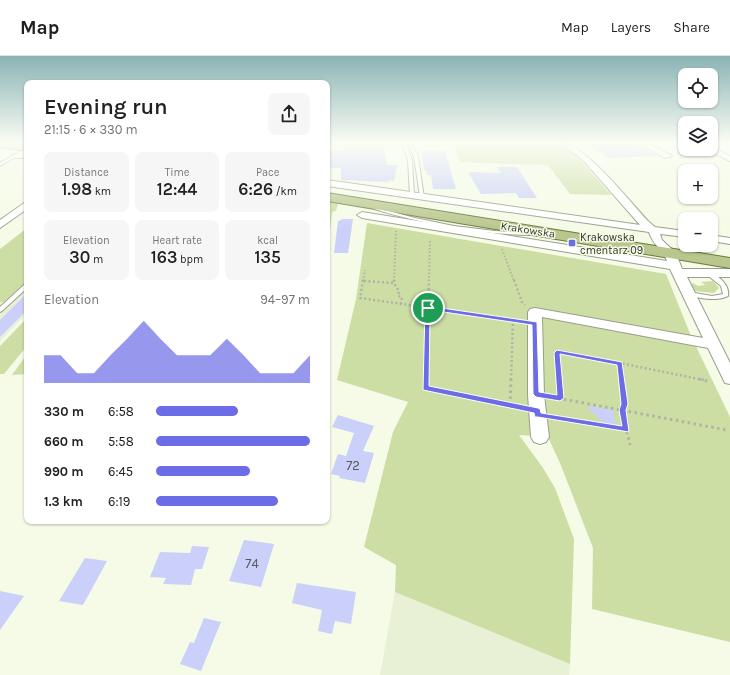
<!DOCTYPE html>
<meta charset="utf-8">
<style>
body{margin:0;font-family:Karla,sans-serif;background:#f6f6f6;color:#202124;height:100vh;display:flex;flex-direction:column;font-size:15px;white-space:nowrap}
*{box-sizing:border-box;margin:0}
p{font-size:13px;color:#757577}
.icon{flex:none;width:22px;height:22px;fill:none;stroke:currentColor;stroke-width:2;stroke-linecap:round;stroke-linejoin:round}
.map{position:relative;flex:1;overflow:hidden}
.details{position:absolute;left:24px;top:24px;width:306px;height:444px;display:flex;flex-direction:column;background:#fff;border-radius:8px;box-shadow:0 1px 3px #0004}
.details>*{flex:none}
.fabs{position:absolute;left:678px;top:12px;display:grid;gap:8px}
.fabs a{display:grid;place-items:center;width:40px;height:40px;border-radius:8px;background:#fff;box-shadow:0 1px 3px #0004;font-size:20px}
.pin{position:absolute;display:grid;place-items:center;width:34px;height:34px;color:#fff;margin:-17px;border:2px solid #fff;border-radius:50%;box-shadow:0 1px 4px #0007}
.round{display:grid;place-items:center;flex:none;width:42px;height:42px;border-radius:8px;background:#f6f6f6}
.overview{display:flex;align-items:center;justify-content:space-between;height:68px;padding:0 20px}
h1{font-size:22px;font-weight:600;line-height:30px}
.stats{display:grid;grid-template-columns:repeat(3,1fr);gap:6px;height:68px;padding:4px 20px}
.stats div{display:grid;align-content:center;border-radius:8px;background:#f6f6f6;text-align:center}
.stats b{font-size:17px;font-weight:600}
.stats small{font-size:11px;font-weight:400}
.stats p{font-size:11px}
.chart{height:112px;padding:8px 20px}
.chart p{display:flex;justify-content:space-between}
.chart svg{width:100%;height:72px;margin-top:4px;fill:#6c6ce6;opacity:.7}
ul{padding:0 20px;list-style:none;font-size:13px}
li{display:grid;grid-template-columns:64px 48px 1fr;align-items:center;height:30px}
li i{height:10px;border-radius:5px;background:#6c6ce6}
header{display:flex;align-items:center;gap:24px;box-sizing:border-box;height:56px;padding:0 20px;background:#fff;border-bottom:1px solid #e0e0e0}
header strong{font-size:19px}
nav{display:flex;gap:22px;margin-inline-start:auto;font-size:14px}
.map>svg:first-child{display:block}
.built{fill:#e8f0d6}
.green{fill:#ccdea4}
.building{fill:#cad0f9}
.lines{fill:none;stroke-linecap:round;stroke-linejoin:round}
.lane-casing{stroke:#999f8c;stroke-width:2}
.street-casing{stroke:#999f8c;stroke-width:2}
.primary-casing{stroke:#6a7b3a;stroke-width:2}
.path-far2{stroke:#afb4a5;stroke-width:2;stroke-dasharray:1.5 2;stroke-linecap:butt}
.path-far1{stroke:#afb4a5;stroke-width:2.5;stroke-dasharray:2 2.5;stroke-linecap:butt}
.path{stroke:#afb4a5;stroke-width:3;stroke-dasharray:2.5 3.5;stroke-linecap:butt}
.lane{fill:#fff;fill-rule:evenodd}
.street{fill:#fff;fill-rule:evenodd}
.primary{fill:#b9c78e;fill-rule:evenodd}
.route{fill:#6c6ce6;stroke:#fff;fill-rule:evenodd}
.poi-dot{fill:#6c6ce6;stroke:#f5fbe7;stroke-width:1.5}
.labels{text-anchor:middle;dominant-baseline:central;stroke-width:3;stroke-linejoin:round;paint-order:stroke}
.far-street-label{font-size:11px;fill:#30332b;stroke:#f5fbe7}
.far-poi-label{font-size:11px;fill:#30332b;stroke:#f5fbe7;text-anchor:start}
.near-number-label{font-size:13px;fill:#565a5e}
</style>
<header>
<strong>Map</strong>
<nav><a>Map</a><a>Layers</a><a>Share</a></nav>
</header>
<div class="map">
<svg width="730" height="619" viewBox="0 0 730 619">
<rect width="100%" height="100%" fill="#f5fbe7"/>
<g class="built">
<polygon points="27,225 27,257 0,285 0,246 4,246"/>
<polygon points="395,536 570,608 569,619 380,619"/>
</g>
<g class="green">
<polygon points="453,87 558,87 575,98 611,139 570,138 548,109 460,106"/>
<polygon points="327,146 338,148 336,155 332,156 330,174 327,174"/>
<polygon points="367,167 666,218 691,280 730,361 730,586 592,553 593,492 560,407 548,381 519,379 543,412 555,432 574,483 570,608 395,536 396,509 364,491 393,376 408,346 337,324 356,243"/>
<polygon points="27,172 27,225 4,246 0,246 0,193"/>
<polygon points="713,225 719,232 714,237 694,235 691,229 693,227 698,230 705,229 701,226"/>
<polygon points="27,262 27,290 4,318 0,318 0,290"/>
<polygon points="27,298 27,318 12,319"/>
</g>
<g class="building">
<polygon points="634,87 658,100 608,102 589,88"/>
<polygon points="344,92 384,92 387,109 397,109 394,125 389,124 389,126 341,124 341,112 327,112 327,94 344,94"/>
<polygon points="421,94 445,95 456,133 433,133 431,119 427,119 426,114 424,114"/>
<polygon points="497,111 517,111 537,142 519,142 516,137 481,138 468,116 501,117"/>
<polygon points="343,163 353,163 348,197 334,197 338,165"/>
<polygon points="27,237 27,254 0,281 0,264"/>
<polygon points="586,350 613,354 616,370 605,368"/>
<polygon points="338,359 374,370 363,395 374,397 365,427 339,422 340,420 331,418 338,398 346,400 354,377 332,371"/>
<polygon points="244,484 274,488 261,531 229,525"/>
<polygon points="192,490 209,491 202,513 195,513 191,529 163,528 166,522 150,521 160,496 190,497"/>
<polygon points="85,502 107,505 83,549 59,545"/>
<polygon points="297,527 356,536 351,568 335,565 332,578 318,575 322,554 292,547"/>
<polygon points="0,535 24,540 0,574"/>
<polygon points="204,562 221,566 201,615 180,608 190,586 194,587"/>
</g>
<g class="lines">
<defs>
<g id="lane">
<polygon points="402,87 405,87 412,104 414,139 412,140 410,139 408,104"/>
<polygon points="408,87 410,87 418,100 424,142 420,141 414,100"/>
<polygon points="14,99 17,100 0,110 0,107"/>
<path d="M374,151L415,162L454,170L495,175L535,177L537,178L535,179C480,179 427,169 374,153Z"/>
<path d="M709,216C719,220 730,229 728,240C714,246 701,242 687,239V237L689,236L712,240L723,238L721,230L706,218Z"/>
<polygon points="27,227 27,232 2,255 0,256 0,251 25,228"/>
</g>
<g id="street">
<path d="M561,87C582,85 632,148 648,165L655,171L685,175V181L660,178L662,184L676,197L682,213H730V221H687L730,307V328L725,327L708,292L542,261L544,339L549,381L546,386L540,388L534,386L531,381L528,339V256L530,253L535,252L703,282L670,213L362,162L357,159L362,156L667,205C663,193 653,190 649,176L327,130V124L640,169L583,104Z"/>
<polygon points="639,87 648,87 672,100 665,102"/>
<polygon points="712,91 730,100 730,105 705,93"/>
<polygon points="27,92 25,98 27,98 27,102 15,102 11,100"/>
<polygon points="27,145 27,153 0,172 0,164"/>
<polygon points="711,179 730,182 730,188 711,185"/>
</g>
<g id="primary">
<polygon points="0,87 27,89 27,95 0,91"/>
<polygon points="327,137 730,202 730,212 327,145"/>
</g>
</defs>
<use href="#lane" class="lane-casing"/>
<use href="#street" class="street-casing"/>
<use href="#primary" class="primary-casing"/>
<g class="path-far2">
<polyline points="502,193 514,225"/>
<polyline points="363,225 365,214"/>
<polyline points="394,225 396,175"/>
<polyline points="429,225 430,185"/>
</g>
<g class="path-far1">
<polyline points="363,224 360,242 521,265"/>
<polyline points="394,224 394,227 399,235 398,240 402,241 401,248"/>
<polyline points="514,224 522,246 525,249"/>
<polyline points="364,225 394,227"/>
<polyline points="620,307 622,324"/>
<polyline points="426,324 429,224"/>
<polyline points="511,324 513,264"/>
<polyline points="559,324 557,297 560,295 704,324"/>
</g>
<g class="path">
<polyline points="426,323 426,332 521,351"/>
<polyline points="559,323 560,342"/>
<polyline points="622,323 625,348 622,354 630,389"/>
<polyline points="699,323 707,325"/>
<polyline points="552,341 727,374"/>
<polyline points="510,349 511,323"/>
<polyline points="554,361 626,374"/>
</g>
<use href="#lane" class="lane"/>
<use href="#street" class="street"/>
<use href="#primary" class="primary"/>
</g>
<linearGradient id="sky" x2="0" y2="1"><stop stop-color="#8ab3b6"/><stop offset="0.5" stop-color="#fafdf4"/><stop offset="1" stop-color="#fafdf4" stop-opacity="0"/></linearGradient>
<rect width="730" height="173" fill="url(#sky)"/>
<path class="route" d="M428,250L537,266L539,336L557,339L554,297L557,294L622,306L628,348L626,354L629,376L538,361H535L534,357L423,334L425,252ZM430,254L532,269L533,338L536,341L560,345L564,342L560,298L617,309L621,348L619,354L622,370L541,357L540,353L538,352L429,330Z"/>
<rect class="poi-dot" x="568" y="183" width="8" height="8" rx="2"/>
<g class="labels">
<g class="far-street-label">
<text transform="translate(528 174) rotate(9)">Krakowska</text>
</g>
<g class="far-poi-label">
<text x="580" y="181">Krakowska<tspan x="580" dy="13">cmentarz 09</tspan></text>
</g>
<g class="near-number-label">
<text x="353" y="409">72</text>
<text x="252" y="507">74</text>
</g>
</g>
</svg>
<div class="fabs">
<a><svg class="icon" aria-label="locate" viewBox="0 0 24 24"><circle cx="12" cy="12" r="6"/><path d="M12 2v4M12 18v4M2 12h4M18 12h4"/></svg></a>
<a><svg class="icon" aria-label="layers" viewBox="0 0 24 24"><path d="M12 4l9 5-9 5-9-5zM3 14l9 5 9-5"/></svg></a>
<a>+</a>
<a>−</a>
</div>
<div class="pin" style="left:428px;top:252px;background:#1e9e55"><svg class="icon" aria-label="arrive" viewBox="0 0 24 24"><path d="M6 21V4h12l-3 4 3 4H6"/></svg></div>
<section class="details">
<div class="overview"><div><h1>Evening run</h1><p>21:15 · 6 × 330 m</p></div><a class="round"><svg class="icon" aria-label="share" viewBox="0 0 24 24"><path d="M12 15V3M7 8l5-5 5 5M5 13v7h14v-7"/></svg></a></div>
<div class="stats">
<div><p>Distance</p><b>1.98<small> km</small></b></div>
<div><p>Time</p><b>12:44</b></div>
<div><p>Pace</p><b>6:26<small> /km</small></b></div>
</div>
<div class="stats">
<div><p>Elevation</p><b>30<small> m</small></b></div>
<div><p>Heart rate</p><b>163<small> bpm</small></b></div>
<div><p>kcal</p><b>135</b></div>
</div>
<div class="chart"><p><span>Elevation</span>94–97 m</p>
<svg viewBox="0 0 160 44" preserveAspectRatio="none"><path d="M0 44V27L10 27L20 38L30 38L40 27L50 17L60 6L70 17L80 27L90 27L100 27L110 17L120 27L130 38L140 38L150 38L160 27V44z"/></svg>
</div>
<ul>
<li><b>330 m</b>6:58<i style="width:53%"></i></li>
<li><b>660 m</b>5:58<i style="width:100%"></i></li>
<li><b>990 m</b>6:45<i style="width:61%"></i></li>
<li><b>1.3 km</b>6:19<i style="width:79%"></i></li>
</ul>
</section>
</div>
